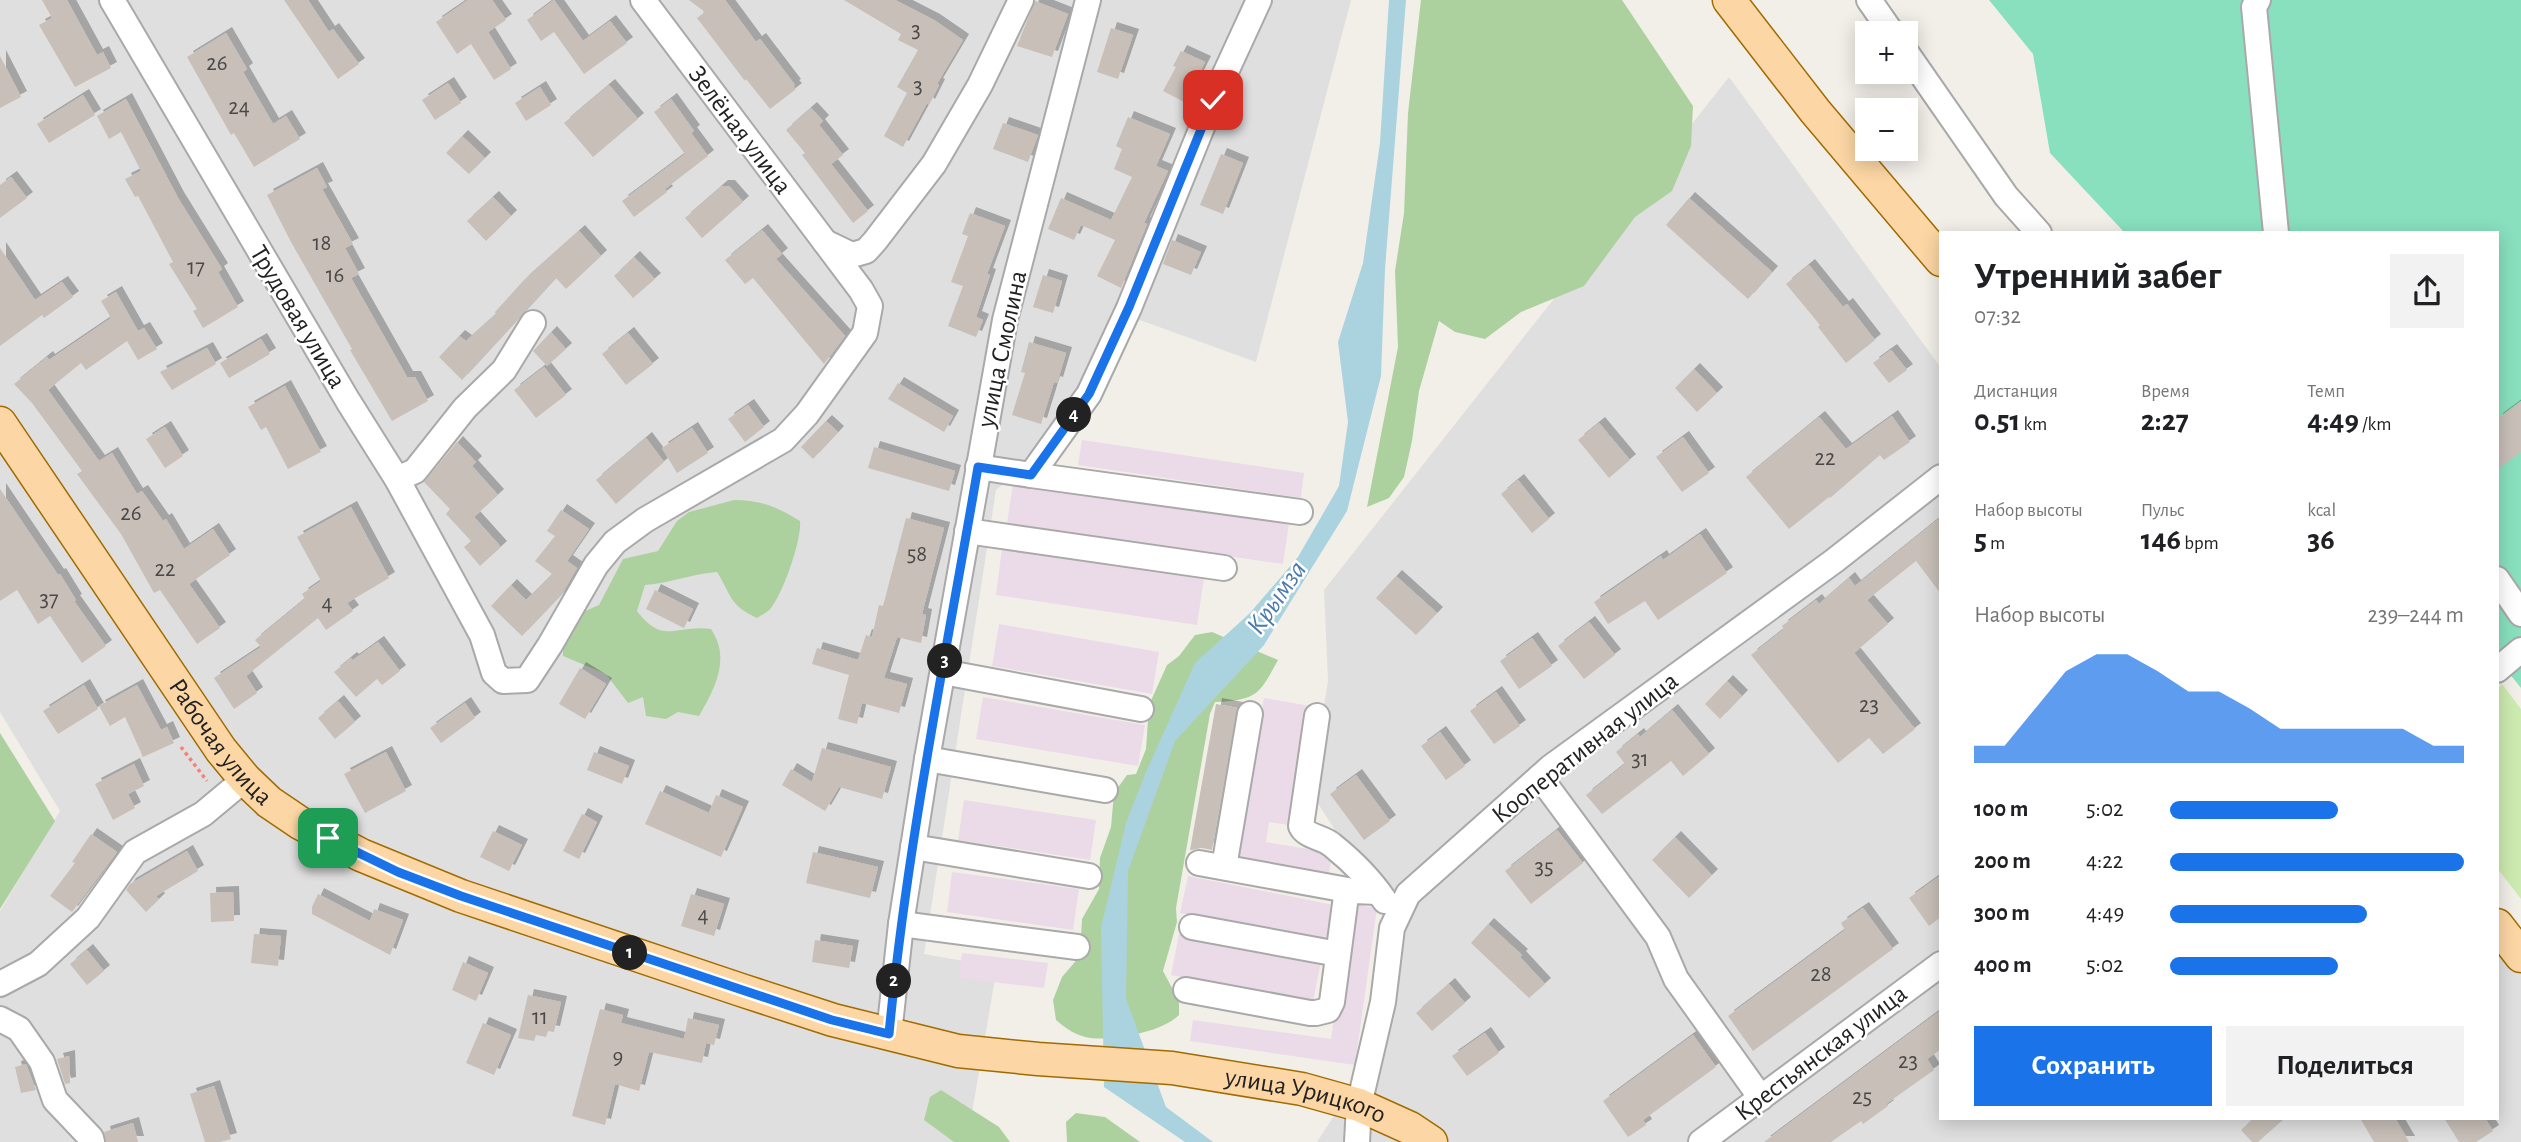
<!DOCTYPE html>
<html lang="ru">
<meta charset="utf-8">
<style>
body{margin:0;font-family:"Alegreya Sans",sans-serif;background:#f2f2f2;color:#202124;height:100vh;display:flex;flex-direction:column;font-size:26px;white-space:nowrap}
*{box-sizing:border-box;margin:0}
p{font-size:23px;color:#757577}
.icon{flex:none;width:38px;height:38px;fill:none;stroke:currentColor;stroke-width:2;stroke-linecap:round;stroke-linejoin:round}
.map{position:relative;flex:1;overflow:hidden}
.drawer{position:absolute;left:1939px;top:231px;width:560px;height:889px;display:flex;flex-direction:column;background:#fff;border-radius:0px;box-shadow:0 4px 18px #0003}
.drawer>*{flex:none}
.tools{position:absolute;left:1855px;top:21px;display:grid;gap:14px}
.tools a{display:grid;place-items:center;width:63px;height:63px;border-radius:0px;background:#fff;box-shadow:0 4px 18px #0003;font-size:35px}
.pin{position:absolute;display:grid;place-items:center;width:60px;height:60px;color:#fff;margin:-30px;border-radius:14px;box-shadow:0 4px 10px #0006}
.km{position:absolute;width:35px;height:35px;margin:-18px;border-radius:50%;background:#222;color:#fff;font-size:19px;line-height:35px;text-align:center}
.round{display:grid;place-items:center;flex:none;width:74px;height:74px;border-radius:0px;background:#f2f2f2}
.headline{display:flex;align-items:center;justify-content:space-between;height:119px;padding:0 35px}
h1{font-size:38px;font-weight:700;line-height:52px}
.metrics{display:grid;grid-template-columns:repeat(3,1fr);gap:10px;height:119px;padding:7px 35px}
.metrics div{display:grid;align-content:center}
.metrics b{font-size:30px;font-weight:700}
.metrics small{font-size:19px;font-weight:400}
.metrics p{font-size:19px}
.chart{height:196px;padding:14px 35px}
.chart p{display:flex;justify-content:space-between}
.chart svg{width:100%;height:126px;margin-top:7px;fill:#1a73e8;opacity:.7}
.action{display:flex;gap:14px;margin-top:auto;padding:14px 35px}
.action a{flex:1;height:80px;border-radius:0px;background:#1a73e8;color:#fff;font-size:28px;font-weight:700;line-height:80px;text-align:center}
.action a+a{background:#f2f2f2;color:#202124}
ul{padding:0 35px;list-style:none;font-size:23px}
li{display:grid;grid-template-columns:112px 84px 1fr;align-items:center;height:52px}
li i{height:18px;border-radius:9px;background:#1a73e8}
.map>svg:first-child{display:block}
.residential{fill:#e0dfdf}
.industrial{fill:#ebdbe8}
.grass{fill:#cdebb0}
.forest{fill:#add19e}
.pitch{fill:#88e0be}
.water{fill:#aad3df}
.building{fill:#c7bfb8;filter:url(#shadow)}
.lines{fill:none;stroke-linecap:round;stroke-linejoin:round}
.minor-casing{stroke:#a9a9a9;stroke-width:28}
.major-casing{stroke:#a06b00;stroke-width:35}
.path{stroke:#fa8072;stroke-width:3.5;stroke-dasharray:3.5 3.5;stroke-linecap:butt}
.minor{stroke:#fff;stroke-width:24}
.major{stroke:#fcd6a4;stroke-width:32}
.route-casing{stroke:#fff;stroke-width:14}
.route{stroke:#1a73e8;stroke-width:9}
.labels{text-anchor:middle;dominant-baseline:central;stroke-width:5;stroke-linejoin:round;paint-order:stroke}
.number-label{font-size:23px;fill:#4b4948}
.street-label{font-size:26px;fill:#222;stroke:#fff}
.water-label{font-size:28px;font-style:italic;fill:#4a7aab;stroke:#fff}
</style>
<div class="map">
<svg width="2521" height="1142" viewBox="0 0 2521 1142">
<defs>
<filter id="shadow"><feDropShadow dx="6" dy="-6" stdDeviation="0" flood-color="#0004"/></filter>
</defs>
<rect width="100%" height="100%" fill="#f2efe9"/>
<g class="residential">
<polygon points="0,0 1351,0 1256,362 1137,319 1087,417 996,490 924,954 997,967 967,1142 0,1142 0,911 60,811 0,712"/>
<polygon points="1729,77 1941,368 1941,1118 2497,1118 2497,939 2521,968 2521,1142 1317,1142 1361,1074 1384,907 1310,791 1328,681 1324,590"/>
</g>
<g class="industrial">
<polygon points="1082,440 1304,473 1301,498 1078,465"/>
<polygon points="1013,483 1289,523 1283,564 1007,524"/>
<polygon points="1002,548 1204,578 1197,625 996,595"/>
<polygon points="999,624 1159,652 1152,694 992,666"/>
<polygon points="983,697 1145,725 1138,766 976,739"/>
<polygon points="1264,698 1310,706 1289,825 1269,822 1266,842 1332,853 1329,874 1236,858"/>
<polygon points="964,800 1096,820 1090,860 958,840"/>
<polygon points="952,872 1079,889 1073,930 947,912"/>
<polygon points="1188,876 1334,905 1326,943 1180,913"/>
<polygon points="1351,904 1377,908 1355,1065 1190,1041 1193,1020 1331,1039"/>
<polygon points="1179,934 1321,961 1313,1002 1171,975"/>
<polygon points="962,953 1048,963 1044,988 959,978"/>
</g>
<polygon class="grass" points="2502,684 2521,709 2521,899 2497,868 2497,690"/>
<g class="forest">
<polygon points="1421,0 1622,0 1693,106 1691,146 1672,191 1635,217 1584,286 1521,312 1485,339 1455,332 1439,321 1419,391 1412,441 1404,477 1389,498 1367,507 1398,347 1395,271 1404,213 1408,113"/>
<path d="M734,500C760,500 778,507 800,521C802,540 783,593 771,608C768,612 762,615 757,618C729,605 732,596 717,572C692,574 670,583 645,585L637,611C664,646 675,624 711,629C731,659 715,688 699,716L678,712L666,719L646,716L643,697L628,703L606,674L563,656V642L583,612L599,605L623,559L658,551L677,521L689,512Z"/>
<path d="M1212,632L1278,660C1259,695 1257,700 1215,702L1210,714L1176,908L1177,922L1163,971L1179,1001V1015C1163,1032 1113,1041 1090,1038C1077,1036 1066,1029 1056,1020L1053,1000L1062,977L1080,956L1082,919L1099,889L1100,858L1111,827L1114,793L1127,775L1136,774L1146,749L1149,705L1167,665L1179,656L1195,635Z"/>
<polygon points="0,733 55,821 0,909"/>
<polygon points="941,1090 999,1127 1010,1142 954,1142 924,1120 930,1097"/>
<polygon points="1076,1113 1105,1117 1140,1142 1067,1142 1066,1122"/>
</g>
<polygon class="pitch" points="1989,0 2521,0 2521,688 2497,658 2497,233 2125,233 2050,153 2033,54"/>
<polygon class="water" points="1389,0 1406,0 1385,269 1381,376 1347,511 1264,645 1175,741 1128,871 1126,999 1166,1107 1213,1142 1185,1142 1104,1087 1101,928 1126,823 1146,772 1195,663 1250,613 1298,557 1339,486 1348,422 1338,342 1363,263 1380,143"/>
<g class="building">
<polygon points="42,0 67,0 97,55 103,52 111,68 75,87 39,25 52,18"/>
<polygon points="284,0 308,0 329,32 333,29 359,64 338,79"/>
<polygon points="468,0 492,0 506,20 488,32 511,69 494,80 471,44 457,54 436,22"/>
<polygon points="554,0 583,41 610,21 627,43 584,74 554,32 541,41 527,20"/>
<polygon points="689,0 725,0 756,42 760,39 795,85 793,86 796,89 770,109 746,79 745,81 697,18 705,12"/>
<polygon points="844,0 895,0 934,20 963,40 937,84 939,85 929,105 927,103 903,147 884,136 907,93 897,87 918,50 898,40 901,34"/>
<polygon points="1035,1 1068,14 1052,57 1017,46"/>
<polygon points="1111,28 1133,35 1118,79 1097,72"/>
<polygon points="226,33 247,69 243,72 273,124 286,116 300,139 254,167 234,133 231,135 187,57"/>
<polygon points="1181,51 1205,62 1193,86 1200,90 1192,106 1163,91 1176,67 1173,66"/>
<polygon points="0,56 21,97 0,108"/>
<polygon points="448,83 461,103 435,120 422,100"/>
<polygon points="609,85 638,119 593,157 564,123"/>
<polygon points="540,87 551,105 526,121 515,103"/>
<polygon points="83,95 95,115 49,143 37,124"/>
<polygon points="126,99 178,198 222,269 218,272 238,307 203,328 193,311 197,309 169,264 173,262 138,196 135,197 125,179 141,171 121,132 109,139 97,116"/>
<polygon points="671,99 694,131 691,133 708,156 665,189 667,192 634,217 622,201 685,154 654,112"/>
<polygon points="811,108 823,121 819,125 843,155 831,164 868,211 853,223 802,155 805,153 786,130"/>
<polygon points="1128,117 1170,134 1156,166 1168,171 1144,223 1147,224 1121,288 1097,276 1115,240 1081,225 1074,240 1048,229 1061,198 1111,220 1132,177 1114,169 1122,149 1116,146"/>
<polygon points="1003,123 1038,135 1028,162 993,149"/>
<polygon points="462,136 485,158 469,174 446,153"/>
<polygon points="1221,154 1243,163 1223,214 1200,205"/>
<polygon points="317,168 327,187 322,189 353,244 345,248 359,274 351,278 407,377 415,377 428,401 392,421 350,350 352,349 291,242 267,195"/>
<polygon points="11,177 27,198 0,218 0,185"/>
<polygon points="722,186 729,186 743,202 702,238 685,218"/>
<polygon points="493,197 511,216 486,241 467,221"/>
<polygon points="1689,198 1772,272 1748,299 1666,225"/>
<polygon points="970,213 1005,226 987,274 990,275 976,317 983,320 976,337 948,326 963,286 951,282 968,236 962,234"/>
<polygon points="762,230 782,254 776,259 845,336 824,364 753,278 745,284 725,260"/>
<polygon points="579,231 601,256 566,289 556,278 462,380 439,357 459,336 466,341 496,314 495,312 524,280"/>
<polygon points="1172,240 1201,252 1191,275 1163,264"/>
<polygon points="0,248 35,300 62,282 73,297 44,318 42,315 0,346"/>
<polygon points="634,257 655,279 633,298 614,276"/>
<polygon points="1809,265 1843,307 1847,304 1875,340 1846,363 1818,327 1820,325 1786,284"/>
<polygon points="1043,275 1062,281 1053,313 1033,307"/>
<polygon points="116,292 138,331 144,328 157,349 138,360 127,341 86,370 81,363 48,390 99,461 112,453 137,494 142,491 163,521 166,519 184,549 213,529 230,555 189,584 220,628 197,644 160,590 154,593 121,534 77,474 82,471 32,403 14,384 47,357 49,360 111,318 101,301"/>
<polygon points="551,332 566,349 547,366 533,351"/>
<polygon points="628,333 653,364 626,385 602,354"/>
<polygon points="261,339 270,354 229,378 220,363"/>
<polygon points="1029,342 1066,353 1057,383 1054,382 1041,424 1012,415 1025,373 1021,372"/>
<polygon points="207,348 216,364 172,390 160,372"/>
<polygon points="1891,350 1907,370 1889,383 1873,363"/>
<polygon points="544,367 566,395 536,418 514,390"/>
<polygon points="1694,369 1717,393 1697,412 1675,388"/>
<polygon points="898,383 953,416 944,432 888,399"/>
<polygon points="285,386 321,452 288,469 266,427 261,430 248,407"/>
<polygon points="2521,401 2521,452 2497,470 2497,419"/>
<polygon points="748,405 764,427 745,442 728,419"/>
<polygon points="1892,416 1910,442 1884,460 1880,455 1830,498 1829,497 1789,529 1746,477 1819,417 1846,449"/>
<polygon points="826,421 838,432 813,459 801,447"/>
<polygon points="1599,423 1630,460 1609,478 1578,440"/>
<polygon points="165,427 183,456 165,468 146,439"/>
<polygon points="692,428 708,453 677,473 662,448"/>
<polygon points="1683,437 1709,473 1682,492 1656,457"/>
<polygon points="646,438 664,462 616,504 596,480"/>
<polygon points="457,442 476,462 472,466 498,495 474,517 501,547 480,566 464,547 471,541 446,514 450,509 424,482"/>
<polygon points="874,447 955,471 949,491 868,468"/>
<polygon points="1518,480 1549,519 1532,533 1501,494"/>
<polygon points="0,489 58,575 60,574 76,600 74,601 106,646 82,663 50,616 38,624 17,590 0,601"/>
<polygon points="351,507 389,578 347,603 353,611 326,630 318,618 246,676 257,693 234,709 214,678 261,647 255,640 305,599 302,594 321,581 297,537"/>
<polygon points="561,510 589,529 567,561 577,568 562,594 522,636 491,606 511,585 526,600 552,574 535,561 555,536 547,531"/>
<polygon points="1941,517 1941,594 1916,561 1867,600 1888,624 1854,653 1915,729 1883,754 1869,738 1838,763 1751,655 1784,629 1782,626 1816,600 1819,604 1849,578 1855,586"/>
<polygon points="906,518 944,528 922,614 926,615 921,643 897,637 884,678 907,684 899,713 862,703 857,724 838,719 849,675 812,664 817,648 858,660 866,635 872,637 879,605 883,606"/>
<polygon points="1700,534 1727,573 1658,620 1645,601 1608,624 1594,602 1661,556 1663,560"/>
<polygon points="1396,576 1437,613 1416,635 1376,598"/>
<polygon points="655,590 693,609 684,628 646,609"/>
<polygon points="1589,622 1615,655 1584,679 1558,646"/>
<polygon points="1532,638 1552,666 1519,689 1500,661"/>
<polygon points="378,642 400,671 382,685 377,679 356,697 334,672 351,658 353,660"/>
<polygon points="580,668 606,684 585,719 559,704"/>
<polygon points="1727,681 1742,696 1720,719 1705,704"/>
<polygon points="84,685 98,709 58,734 43,711"/>
<polygon points="137,685 161,730 167,727 174,743 143,757 125,717 110,726 99,706"/>
<polygon points="1496,692 1520,726 1494,744 1470,711"/>
<polygon points="338,701 355,722 335,739 318,718"/>
<polygon points="465,703 475,718 441,743 430,728"/>
<polygon points="1216,704 1237,708 1212,850 1201,848 1192,850 1190,850"/>
<polygon points="1672,710 1709,754 1683,776 1671,761 1602,814 1586,795 1625,764 1616,752 1638,734 1640,737"/>
<polygon points="1440,732 1465,766 1446,780 1421,746"/>
<polygon points="822,748 891,767 882,799 839,787 825,811 782,785 791,769 812,782"/>
<polygon points="386,752 406,791 365,813 344,774"/>
<polygon points="594,752 629,766 622,784 587,770"/>
<polygon points="134,764 144,786 128,794 135,808 113,820 95,784"/>
<polygon points="1356,775 1390,821 1364,840 1330,794"/>
<polygon points="660,791 709,813 716,795 743,807 721,857 645,824"/>
<polygon points="582,814 597,822 579,859 563,851"/>
<polygon points="1557,830 1583,863 1531,904 1505,871"/>
<polygon points="493,831 522,845 509,871 480,857"/>
<polygon points="91,834 117,852 72,912 50,896 75,863 72,862"/>
<polygon points="1675,837 1712,875 1689,898 1652,860"/>
<polygon points="187,851 198,871 156,896 159,899 146,912 126,890 130,884"/>
<polygon points="813,852 878,867 870,898 806,883"/>
<polygon points="1941,875 1941,917 1929,926 1909,898"/>
<polygon points="233,892 234,921 211,922 210,893"/>
<polygon points="318,894 370,921 374,909 403,920 390,955 312,914 312,907"/>
<polygon points="691,894 724,904 714,936 681,926"/>
<polygon points="1863,908 1893,949 1753,1051 1728,1016 1845,930 1841,923"/>
<polygon points="1488,924 1522,955 1520,957 1545,984 1529,998 1471,943"/>
<polygon points="254,934 281,936 278,966 251,963"/>
<polygon points="815,940 853,946 849,968 812,962"/>
<polygon points="87,950 104,971 87,985 70,964"/>
<polygon points="463,962 488,973 476,1001 452,990"/>
<polygon points="1449,984 1465,1003 1432,1031 1416,1013"/>
<polygon points="528,995 561,1002 554,1032 548,1031 546,1037 536,1035 534,1041 518,1038"/>
<polygon points="600,1009 623,1015 621,1023 684,1039 688,1018 719,1025 714,1045 706,1043 702,1063 649,1052 639,1091 615,1084 605,1125 572,1116"/>
<polygon points="1941,1010 1941,1049 1927,1059 1934,1070 1886,1104 1888,1106 1863,1124 1861,1121 1831,1142 1764,1142"/>
<polygon points="483,1023 511,1035 494,1075 466,1063"/>
<polygon points="1485,1033 1499,1053 1467,1076 1452,1056"/>
<polygon points="1693,1035 1716,1067 1643,1120 1646,1125 1628,1137 1603,1101"/>
<polygon points="69,1056 70,1083 65,1084 57,1059"/>
<polygon points="26,1064 36,1090 21,1093 15,1067"/>
<polygon points="214,1086 231,1139 220,1142 205,1142 190,1094"/>
<polygon points="2254,1118 2285,1118 2258,1142 2252,1142 2241,1130"/>
<polygon points="2360,1118 2395,1118 2409,1142 2374,1142"/>
<polygon points="2444,1118 2485,1118 2493,1131 2476,1142 2459,1142"/>
<polygon points="133,1123 138,1142 106,1142 104,1132"/>
</g>
<g class="lines">
<defs>
<g id="minor">
<polyline points="112,0 348,401 397,479 482,635 494,673 503,681 527,680 550,645 596,565 615,542 645,520 783,440 807,414 865,333 870,306 861,290 643,0"/>
<polyline points="1869,0 1892,33"/>
<polyline points="2258,0 2254,7 2276,233"/>
<polyline points="1906,52 2006,196 2039,233"/>
<polyline points="825,242 852,255 866,251 875,241 934,164 980,85 1021,0"/>
<polyline points="978,467 1031,475 1089,394 1129,308 1213,100 1259,0"/>
<polyline points="1031,475 1300,512"/>
<polyline points="397,479 415,471 465,408 504,370 533,323"/>
<polyline points="967,531 1224,568"/>
<polyline points="2497,579 2521,614"/>
<polyline points="2497,670 2521,650"/>
<polyline points="943,672 1141,709"/>
<path d="M1317,716L1301,826C1306,837 1323,837 1332,845C1352,861 1371,880 1385,901"/>
<polyline points="927,759 1105,790"/>
<polyline points="1540,777 1658,937 1676,979 1761,1098"/>
<polyline points="913,847 1089,876"/>
<polyline points="1199,863 1353,891"/>
<polyline points="1224,867 1250,714"/>
<polyline points="901,924 1077,947"/>
<polyline points="1192,927 1338,954"/>
<polyline points="0,984 38,964 88,918 135,852 203,814 245,779"/>
<polyline points="1186,990 1310,1013 1316,1013 1328,1010 1332,1002 1346,896 1353,891 1378,892"/>
<polyline points="0,1019 19,1029 42,1062 55,1100 91,1138 92,1142"/>
<polyline points="889,1034 901,924 927,759 1005,320 1088,0"/>
<polyline points="1357,1142 1359,1105 1383,1002 1392,928 1408,894 1551,767 1834,561 1941,477"/>
<polyline points="1701,1142 1941,964"/>
</g>
<g id="major">
<polyline points="1729,0 1815,111 1941,260"/>
<path id="s1" d="M0,423L221,750L245,779L269,802L300,823L361,855L461,896L741,990L833,1020L958,1051L1038,1059L1172,1068L1302,1089L1359,1105L1410,1128L1431,1142"/>
<polyline points="2497,925 2521,956"/>
</g>
</defs>
<use href="#minor" class="minor-casing"/>
<use href="#major" class="major-casing"/>
<polyline class="path" points="181,747 207,781"/>
<use href="#minor" class="minor"/>
<use href="#major" class="major"/>
</g>
<g class="lines">
<defs>
<path id="route" d="M328,838L398,872L461,896L832,1020L889,1034C907,844 946,655 978,467L1031,475L1089,394L1129,307L1213,100"/>
</defs>
<use href="#route" class="route-casing"/>
<use href="#route" class="route"/>
</g>
<g class="labels">
<g class="number-label">
<text x="916" y="30">3</text>
<text x="217" y="63">26</text>
<text x="918" y="86">3</text>
<text x="239" y="107">24</text>
<text x="322" y="243">18</text>
<text x="196" y="267">17</text>
<text x="335" y="275">16</text>
<text x="1825" y="458">22</text>
<text x="131" y="513">26</text>
<text x="917" y="554">58</text>
<text x="165" y="569">22</text>
<text x="49" y="599">37</text>
<text x="327" y="603">4</text>
<text x="1869" y="705">23</text>
<text x="1640" y="759">31</text>
<text x="1544" y="867">35</text>
<text x="703" y="915">4</text>
<text x="1821" y="974">28</text>
<text x="540" y="1017">11</text>
<text x="618" y="1057">9</text>
<text x="1908" y="1061">23</text>
<text x="1862" y="1097">25</text>
</g>
<g class="street-label">
<text transform="translate(740 130) rotate(53)">Зелёная улица</text>
<text transform="translate(298 317) rotate(59)">Трудовая улица</text>
<text transform="translate(1002 349) rotate(-78)">улица Смолина</text>
<text stroke="none"><textPath href="#s1" startOffset="388">Рабочая улица</textPath></text>
<text transform="translate(1585 748) rotate(-38)">Кооперативная улица</text>
<text transform="translate(1821 1053) rotate(-37)">Крестьянская улица</text>
<text stroke="none"><textPath href="#s1" startOffset="1552">улица Урицкого</textPath></text>
</g>
<g class="water-label">
<text transform="translate(1277 598) rotate(-55)">Крымза</text>
</g>
</g>
</svg>
<div class="tools">
<a>+</a>
<a>−</a>
</div>
<div class="pin" style="left:328px;top:838px;background:#1e9e55"><svg class="icon" aria-label="arrive" viewBox="0 0 24 24"><path d="M6 21V4h12l-3 4 3 4H6"/></svg></div>
<div class="pin" style="left:1213px;top:100px;background:#d93025"><svg class="icon" aria-label="check" viewBox="0 0 24 24"><path d="M5 12l5 5 9-10"/></svg></div>
<b class="km" style="left:630px;top:953px">1</b>
<b class="km" style="left:894px;top:981px">2</b>
<b class="km" style="left:945px;top:661px">3</b>
<b class="km" style="left:1074px;top:415px">4</b>
<section class="drawer">
<div class="headline"><div><h1>Утренний забег</h1><p>07:32</p></div><a class="round"><svg class="icon" aria-label="share" viewBox="0 0 24 24"><path d="M12 15V3M7 8l5-5 5 5M5 13v7h14v-7"/></svg></a></div>
<div class="metrics">
<div><p>Дистанция</p><b>0.51<small> km</small></b></div>
<div><p>Время</p><b>2:27</b></div>
<div><p>Темп</p><b>4:49<small> /km</small></b></div>
</div>
<div class="metrics">
<div><p>Набор высоты</p><b>5<small> m</small></b></div>
<div><p>Пульс</p><b>146<small> bpm</small></b></div>
<div><p>kcal</p><b>36</b></div>
</div>
<div class="chart"><p><span>Набор высоты</span>239–244 m</p>
<svg viewBox="0 0 160 44" preserveAspectRatio="none"><path d="M0 44V38L10 38L20 25L30 12L40 6L50 6L60 12L70 19L80 19L90 25L100 32L110 32L120 32L130 32L140 32L150 38L160 38V44z"/></svg>
</div>
<ul>
<li><b>100 m</b>5:02<i style="width:57%"></i></li>
<li><b>200 m</b>4:22<i style="width:100%"></i></li>
<li><b>300 m</b>4:49<i style="width:67%"></i></li>
<li><b>400 m</b>5:02<i style="width:57%"></i></li>
</ul>
<div class="action"><a>Сохранить</a><a>Поделиться</a></div>
</section>
</div>
